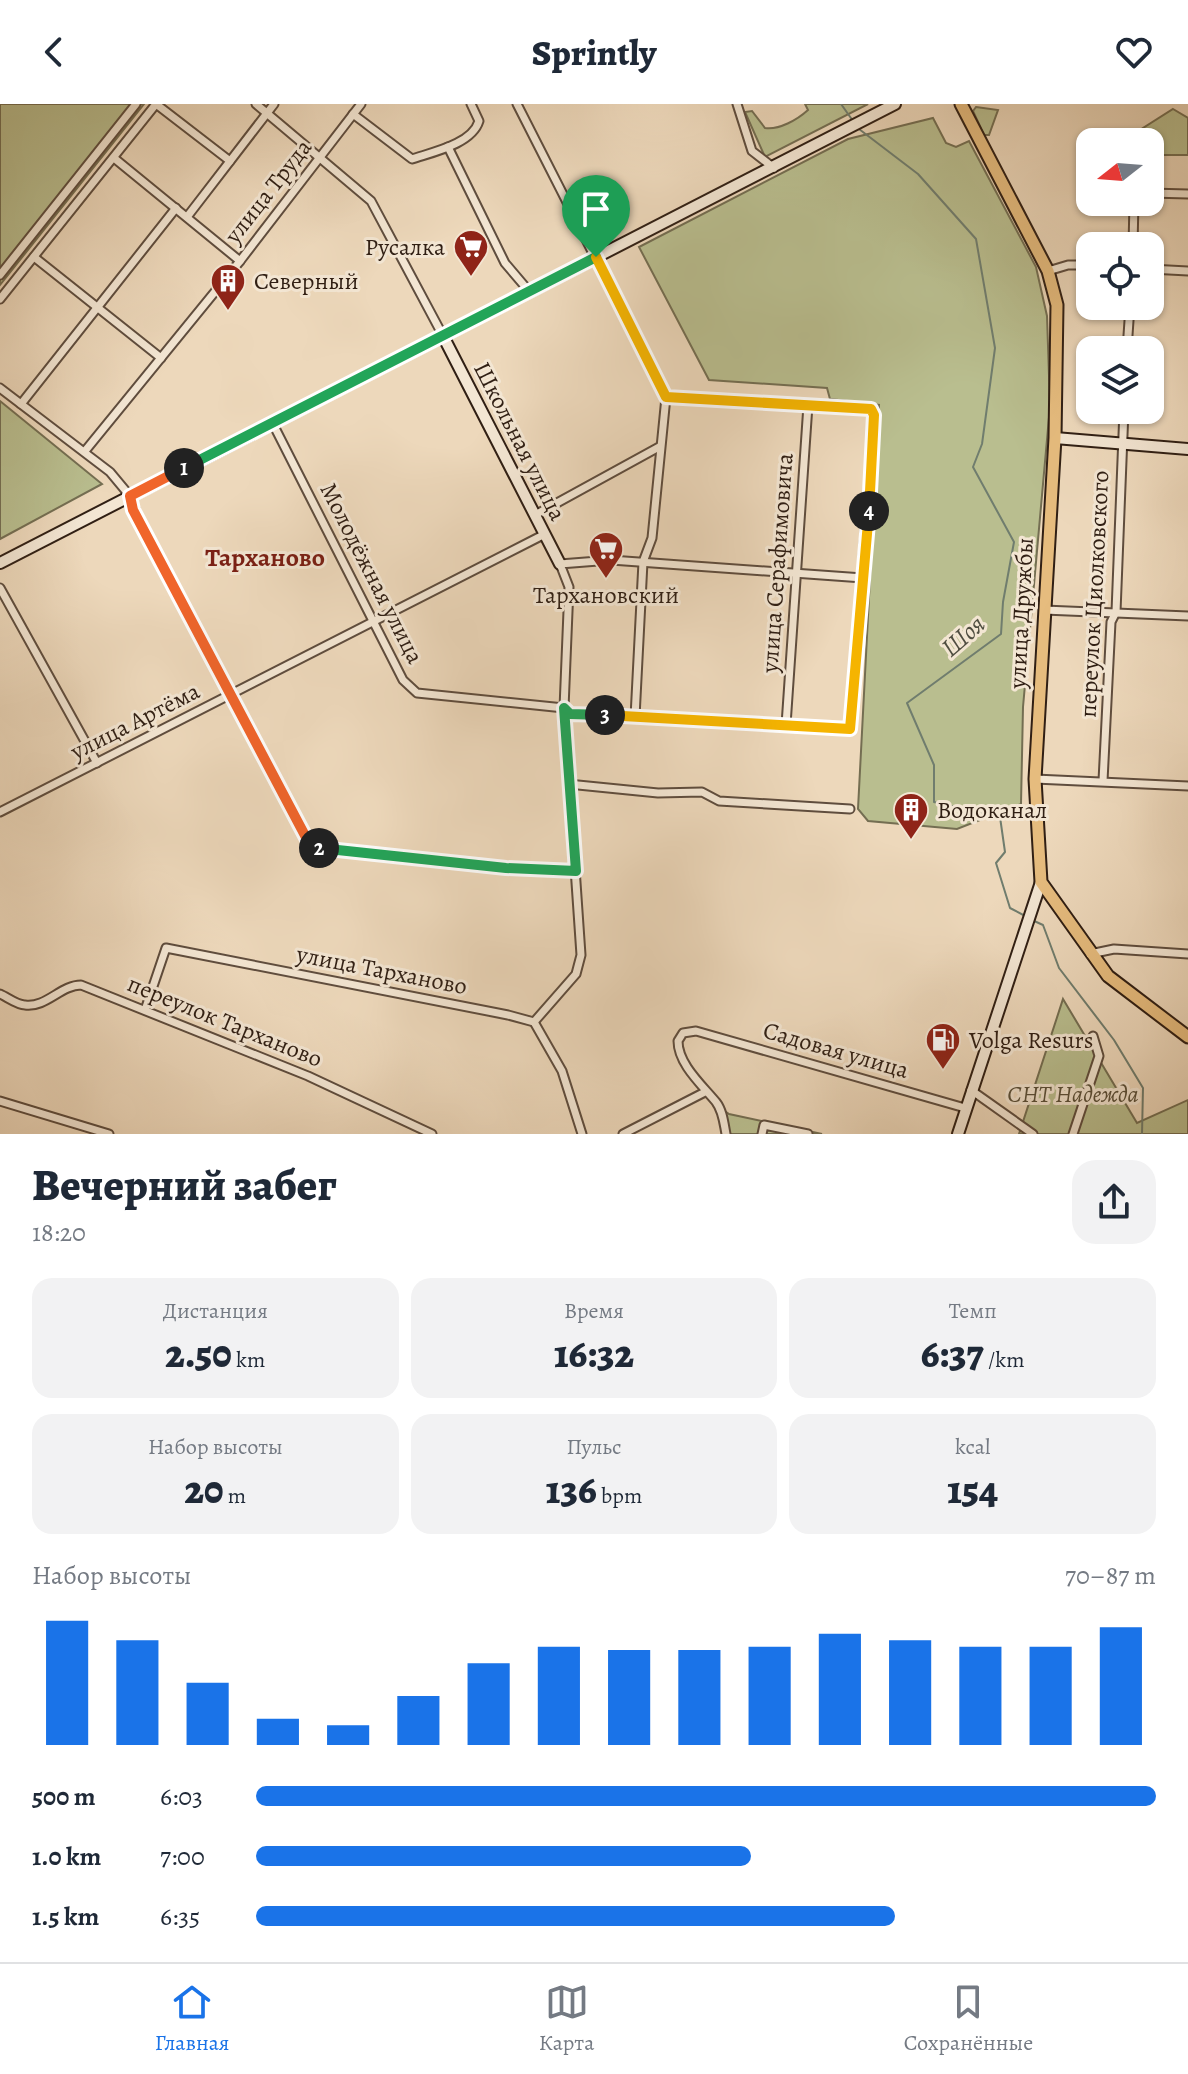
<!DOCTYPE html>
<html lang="ru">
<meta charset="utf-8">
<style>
body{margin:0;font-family:Alegreya,serif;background:#f2f2f3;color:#1f2937;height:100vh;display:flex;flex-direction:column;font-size:30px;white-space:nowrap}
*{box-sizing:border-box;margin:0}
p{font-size:26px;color:#747a83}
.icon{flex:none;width:44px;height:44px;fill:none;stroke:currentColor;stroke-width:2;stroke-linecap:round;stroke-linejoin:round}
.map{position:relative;height:1030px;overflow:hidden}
.panel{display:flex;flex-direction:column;background:#fff;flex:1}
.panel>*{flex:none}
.needle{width:52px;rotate:253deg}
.tools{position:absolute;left:1076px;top:24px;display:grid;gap:16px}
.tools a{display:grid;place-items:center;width:88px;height:88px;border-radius:16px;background:#fff;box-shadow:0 2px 6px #0004;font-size:40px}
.pin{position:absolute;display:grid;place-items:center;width:68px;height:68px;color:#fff;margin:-82px -34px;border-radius:50% 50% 50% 0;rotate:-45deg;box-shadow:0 0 8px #0007}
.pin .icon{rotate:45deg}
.km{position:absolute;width:40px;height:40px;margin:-20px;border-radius:50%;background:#222;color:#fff;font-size:22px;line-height:40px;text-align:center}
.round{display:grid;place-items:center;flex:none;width:84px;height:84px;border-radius:24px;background:#f2f2f3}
.headline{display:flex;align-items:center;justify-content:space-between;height:136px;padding:0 32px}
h1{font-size:44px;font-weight:800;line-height:60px}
.stats{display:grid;grid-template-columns:repeat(3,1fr);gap:12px;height:136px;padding:8px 32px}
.stats div{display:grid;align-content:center;border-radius:20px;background:#f2f2f3;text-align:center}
.stats b{font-size:40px;font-weight:800}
.stats small{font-size:22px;font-weight:400}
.stats p{font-size:22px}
.chart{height:224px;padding:16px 32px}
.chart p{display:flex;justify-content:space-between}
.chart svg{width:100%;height:144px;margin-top:8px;stroke:#1a73e8;stroke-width:6}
ul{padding:0 32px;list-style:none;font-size:26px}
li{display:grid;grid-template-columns:128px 96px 1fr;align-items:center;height:60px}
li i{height:20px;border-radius:10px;background:#1a73e8}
header{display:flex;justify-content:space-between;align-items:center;height:104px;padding:0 32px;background:#fff;font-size:36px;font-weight:800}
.tabs{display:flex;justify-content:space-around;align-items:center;height:112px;border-top:2px solid #e0e1e3;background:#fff;font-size:22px;color:#747a83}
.tabs a{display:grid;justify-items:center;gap:4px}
.tabs .current{color:#1a73e8}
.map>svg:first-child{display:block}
.green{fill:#b9be8f;stroke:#746e52;stroke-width:2}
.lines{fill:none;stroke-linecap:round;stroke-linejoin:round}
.stream{stroke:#707d6e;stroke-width:2}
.street-casing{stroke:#5f4d3e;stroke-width:11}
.secondary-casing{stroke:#301f14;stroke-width:14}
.primary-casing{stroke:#301f14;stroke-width:15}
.street{stroke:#f3e6d3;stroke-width:7}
.secondary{stroke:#f3e6d3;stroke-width:10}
.primary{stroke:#e6bc7e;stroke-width:11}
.split-1-casing{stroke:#fff;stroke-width:16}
.split-2-casing{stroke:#fff;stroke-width:16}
.split-3-casing{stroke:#fff;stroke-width:16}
.split-4-casing{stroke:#fff;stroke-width:16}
.split-5-casing{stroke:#fff;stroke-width:16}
.split-1{stroke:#22a559;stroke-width:10}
.split-2{stroke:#f0652b;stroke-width:10}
.split-3{stroke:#22a559;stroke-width:10}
.split-4{stroke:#f5b400;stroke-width:10}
.split-5{stroke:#f5b400;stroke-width:10}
.labels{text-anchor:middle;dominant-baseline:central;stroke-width:6;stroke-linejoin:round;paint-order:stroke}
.street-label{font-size:24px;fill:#301f14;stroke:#f3e6d3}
.poi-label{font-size:24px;fill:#301f14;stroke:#f3e6d3;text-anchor:start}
.park-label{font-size:24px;font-style:italic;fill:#594f39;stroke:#f3e6d3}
.neighbourhood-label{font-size:26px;font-weight:bold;fill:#7a1f14;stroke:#f3e6d3}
.water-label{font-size:26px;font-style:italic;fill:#504e41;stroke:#f3e6d3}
</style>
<header><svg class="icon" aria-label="back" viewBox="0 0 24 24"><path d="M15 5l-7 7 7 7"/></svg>Sprintly<svg class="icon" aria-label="heart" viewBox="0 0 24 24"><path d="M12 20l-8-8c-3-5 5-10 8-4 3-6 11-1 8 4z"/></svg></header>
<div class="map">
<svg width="1188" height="1030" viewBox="0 0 1188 1030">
<rect width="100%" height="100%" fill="#edd8bb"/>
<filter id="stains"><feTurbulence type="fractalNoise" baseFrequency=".0025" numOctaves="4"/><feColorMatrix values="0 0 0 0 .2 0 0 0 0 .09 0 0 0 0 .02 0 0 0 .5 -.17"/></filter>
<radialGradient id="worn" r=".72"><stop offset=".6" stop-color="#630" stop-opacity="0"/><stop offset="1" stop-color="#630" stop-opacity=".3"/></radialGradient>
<g class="green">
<polygon points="0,0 144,0 0,181"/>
<path d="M805,0H868L765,53L745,8L752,7L765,24C779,26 797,16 808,6Z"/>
<polygon points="976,3 998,6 989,31 984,31 973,7"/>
<polygon points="1173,5 1188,14 1188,51 1150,51 1150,38 1121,38"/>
<polygon points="933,14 946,39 956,43 969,37 1036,163 1047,212 1050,302 1023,603 1021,700 957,725 868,717 858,705 879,301 830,295 827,284 709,276 639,143 848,35"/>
<polygon points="0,297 102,380 0,435"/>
<polygon points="1063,895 1137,1019 1188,996 1188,1030 1019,1030"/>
<polygon points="722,1005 729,1010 822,1030 729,1030"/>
</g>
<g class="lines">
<g class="stream">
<polyline points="841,0 853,17"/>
<polyline points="859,25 918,70 976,135 995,244 982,340 973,363 1014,438 1003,498 1001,530 907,599 934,661 934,698 1000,713 1005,748 996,759 1010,804 1027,813"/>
<polyline points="1032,816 1043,821 1059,864 1114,936 1143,984 1142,1030"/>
</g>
<defs>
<g id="street">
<polyline points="156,0 230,57"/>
<polyline points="256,0 371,97 442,230"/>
<polyline points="517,0 666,293"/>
<polyline points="737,0 752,47 774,64"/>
<path d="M353,10L412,55C433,48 472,40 479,17L471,0"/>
<polyline points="448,43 505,159 528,186"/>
<polyline points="114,54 240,157"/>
<polyline points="1150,89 1188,90"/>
<polyline points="187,113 274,0"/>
<polyline points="1133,142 1134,98"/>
<polyline points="34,153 161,254"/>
<polyline points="1150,165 1188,167"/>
<polyline points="1048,167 1068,161 1090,161"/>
<polyline points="0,171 136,0"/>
<polyline points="0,195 156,0"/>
<polyline points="1127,246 1130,202"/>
<polyline points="0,284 110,368 130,392 145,431 311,743 506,764 576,767"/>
<polyline points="21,300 176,104"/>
<polyline points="272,318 403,576 417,589 564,604 570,610 850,625 874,311 871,305 861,303 666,293"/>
<polyline points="85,347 240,157 361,0"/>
<polyline points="535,411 659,343"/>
<polyline points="0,484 97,659"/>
<polyline points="1044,506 1188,512"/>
<polyline points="635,613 643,458 652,434 666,293"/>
<polyline points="786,621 808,301"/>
<polyline points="1035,675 1188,682"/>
<polyline points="1103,677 1111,518 1116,508 1124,306"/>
<polyline points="568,680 658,689 702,688 719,697 850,705"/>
<polyline points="0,708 545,430"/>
<polyline points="1090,850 1114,845 1188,850"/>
<path d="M0,890C7,893 17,901 25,901C46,904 61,881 81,881L308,972L432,1030"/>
<polyline points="145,906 166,844 508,911 534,918 562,967 582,1030"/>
<polyline points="534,918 576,870 581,851 564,604 569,483 560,460 611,456 863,474"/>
<polyline points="971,986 1033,1030"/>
<polyline points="0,997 109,1030"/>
<polyline points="623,1030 705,988"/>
<path d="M726,1030C724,1020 723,1007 716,998C702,981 678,960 678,937L683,929L696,927L965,1004"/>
<polyline points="762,1030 764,1021 808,1030"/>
<polyline points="1073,1030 1099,952 1093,932"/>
</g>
<g id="secondary">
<polyline points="442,230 560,460"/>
<polyline points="1055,334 1188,345"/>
<polyline points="0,459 895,0"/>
<polyline points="958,1030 1041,778"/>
</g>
<polyline id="primary" points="961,0 1048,167 1057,201 1055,334 1035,675 1041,778 1108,872 1188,933"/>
</defs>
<use href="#street" class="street-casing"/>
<use href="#secondary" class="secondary-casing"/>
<use href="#primary" class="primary-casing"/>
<use href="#street" class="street"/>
<use href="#secondary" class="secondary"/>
<use href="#primary" class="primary"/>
</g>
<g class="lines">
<defs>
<polyline id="split-1" points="184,364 596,153"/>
<polyline id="split-2" points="184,364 130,392 133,406 310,741 319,744"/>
<polyline id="split-3" points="319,744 506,764 576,767 564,604 570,610 605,611"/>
<polyline id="split-4" points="605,611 850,625 869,407"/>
<polyline id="split-5" points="596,153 666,293 871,305 874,311 869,407"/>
</defs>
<use href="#split-1" class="split-1-casing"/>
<use href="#split-2" class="split-2-casing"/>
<use href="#split-3" class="split-3-casing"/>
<use href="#split-4" class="split-4-casing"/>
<use href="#split-5" class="split-5-casing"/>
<use href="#split-1" class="split-1"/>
<use href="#split-2" class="split-2"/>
<use href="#split-3" class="split-3"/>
<use href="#split-4" class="split-4"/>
<use href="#split-5" class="split-5"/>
</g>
<defs>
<symbol id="supermarket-pin" viewBox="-11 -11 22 30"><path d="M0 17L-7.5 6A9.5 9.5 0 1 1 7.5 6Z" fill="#8f2418" stroke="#f3e6d3"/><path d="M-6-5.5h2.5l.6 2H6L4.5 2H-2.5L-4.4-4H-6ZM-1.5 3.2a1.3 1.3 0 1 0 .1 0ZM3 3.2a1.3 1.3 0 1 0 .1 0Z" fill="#fff"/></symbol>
<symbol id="building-pin" viewBox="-11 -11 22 30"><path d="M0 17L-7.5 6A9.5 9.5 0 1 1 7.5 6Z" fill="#8f2418" stroke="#f3e6d3"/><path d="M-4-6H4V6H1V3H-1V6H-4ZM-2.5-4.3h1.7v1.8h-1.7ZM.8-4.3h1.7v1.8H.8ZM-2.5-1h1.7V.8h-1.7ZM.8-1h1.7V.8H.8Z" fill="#fff"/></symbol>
<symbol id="fuel-pin" viewBox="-11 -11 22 30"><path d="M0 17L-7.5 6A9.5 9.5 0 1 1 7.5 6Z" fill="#8f2418" stroke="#f3e6d3"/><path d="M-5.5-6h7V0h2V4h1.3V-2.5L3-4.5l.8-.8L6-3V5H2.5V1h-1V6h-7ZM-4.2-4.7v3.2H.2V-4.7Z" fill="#fff"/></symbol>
</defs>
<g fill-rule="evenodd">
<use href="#supermarket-pin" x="451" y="123" width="40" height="54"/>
<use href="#building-pin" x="208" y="157" width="40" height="54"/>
<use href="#supermarket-pin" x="586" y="425" width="40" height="54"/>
<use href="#building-pin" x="891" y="686" width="40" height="54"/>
<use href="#fuel-pin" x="923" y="916" width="40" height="54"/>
</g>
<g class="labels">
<g class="street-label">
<text transform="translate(268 87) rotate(-52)">улица Труда</text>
<text transform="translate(520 337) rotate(63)">Школьная улица</text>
<text transform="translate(777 459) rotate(-86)">улица Серафимовича</text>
<text transform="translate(372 469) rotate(63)">Молодёжная улица</text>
<text transform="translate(1094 490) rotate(-87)">переулок Циолковского</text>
<text transform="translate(1021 509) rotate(-87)">улица Дружбы</text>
<text transform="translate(135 617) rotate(-27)">улица Артёма</text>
<text transform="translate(382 866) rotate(11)">улица Тарханово</text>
<text transform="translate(225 917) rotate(22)">переулок Тарханово</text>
<text transform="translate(836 946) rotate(16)">Садовая улица</text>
</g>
<g class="poi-label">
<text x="445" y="143" text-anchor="end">Русалка</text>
<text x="254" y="177">Северный</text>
<text x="606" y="491" text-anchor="middle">Тархановский</text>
<text x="937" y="706">Водоканал</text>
<text x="969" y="936">Volga Resurs</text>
</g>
<g class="park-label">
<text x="1073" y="990">СНТ Надежда</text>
</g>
<g class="neighbourhood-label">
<text x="265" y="453">Тарханово</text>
</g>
<g class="water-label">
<text transform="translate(963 532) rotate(-41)">Шоя</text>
</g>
</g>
<rect width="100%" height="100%" filter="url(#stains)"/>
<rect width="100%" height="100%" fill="url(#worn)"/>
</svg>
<div class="tools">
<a><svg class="needle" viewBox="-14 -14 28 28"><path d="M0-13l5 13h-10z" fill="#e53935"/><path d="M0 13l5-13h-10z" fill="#747a83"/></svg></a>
<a><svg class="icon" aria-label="locate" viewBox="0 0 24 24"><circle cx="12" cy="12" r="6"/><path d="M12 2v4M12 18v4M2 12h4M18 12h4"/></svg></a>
<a><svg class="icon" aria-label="layers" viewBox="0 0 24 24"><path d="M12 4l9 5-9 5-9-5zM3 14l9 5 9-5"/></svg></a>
</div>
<div class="pin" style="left:596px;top:153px;background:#1e9e55"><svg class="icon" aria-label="arrive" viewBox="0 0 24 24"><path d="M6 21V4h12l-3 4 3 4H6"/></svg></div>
<b class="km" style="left:184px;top:364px">1</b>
<b class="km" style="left:319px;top:744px">2</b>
<b class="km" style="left:605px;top:611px">3</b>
<b class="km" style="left:869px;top:407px">4</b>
</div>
<section class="panel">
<div class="headline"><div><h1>Вечерний забег</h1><p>18:20</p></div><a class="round"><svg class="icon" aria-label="share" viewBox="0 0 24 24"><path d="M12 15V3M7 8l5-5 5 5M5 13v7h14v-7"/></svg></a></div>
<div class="stats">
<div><p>Дистанция</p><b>2.50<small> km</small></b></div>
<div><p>Время</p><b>16:32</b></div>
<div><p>Темп</p><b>6:37<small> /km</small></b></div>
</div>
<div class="stats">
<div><p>Набор высоты</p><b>20<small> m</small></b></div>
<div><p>Пульс</p><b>136<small> bpm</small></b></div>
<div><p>kcal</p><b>154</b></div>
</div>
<div class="chart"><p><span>Набор высоты</span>70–87 m</p>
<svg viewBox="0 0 160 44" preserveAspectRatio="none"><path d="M5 44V6M15 44V12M25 44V25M35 44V36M45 44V38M55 44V29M65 44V19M75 44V14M85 44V15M95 44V15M105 44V14M115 44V10M125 44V12M135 44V14M145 44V14M155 44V8"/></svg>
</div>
<ul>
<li><b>500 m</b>6:03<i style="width:100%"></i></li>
<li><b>1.0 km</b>7:00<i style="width:55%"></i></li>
<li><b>1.5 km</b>6:35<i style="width:71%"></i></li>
</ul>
</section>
<nav class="tabs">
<a class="current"><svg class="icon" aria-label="home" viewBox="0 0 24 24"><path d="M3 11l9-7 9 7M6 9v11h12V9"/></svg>Главная</a>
<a><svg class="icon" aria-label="map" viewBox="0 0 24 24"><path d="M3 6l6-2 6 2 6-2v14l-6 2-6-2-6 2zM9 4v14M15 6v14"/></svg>Карта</a>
<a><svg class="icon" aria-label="saved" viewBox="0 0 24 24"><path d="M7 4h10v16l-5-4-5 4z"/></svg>Сохранённые</a>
</nav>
